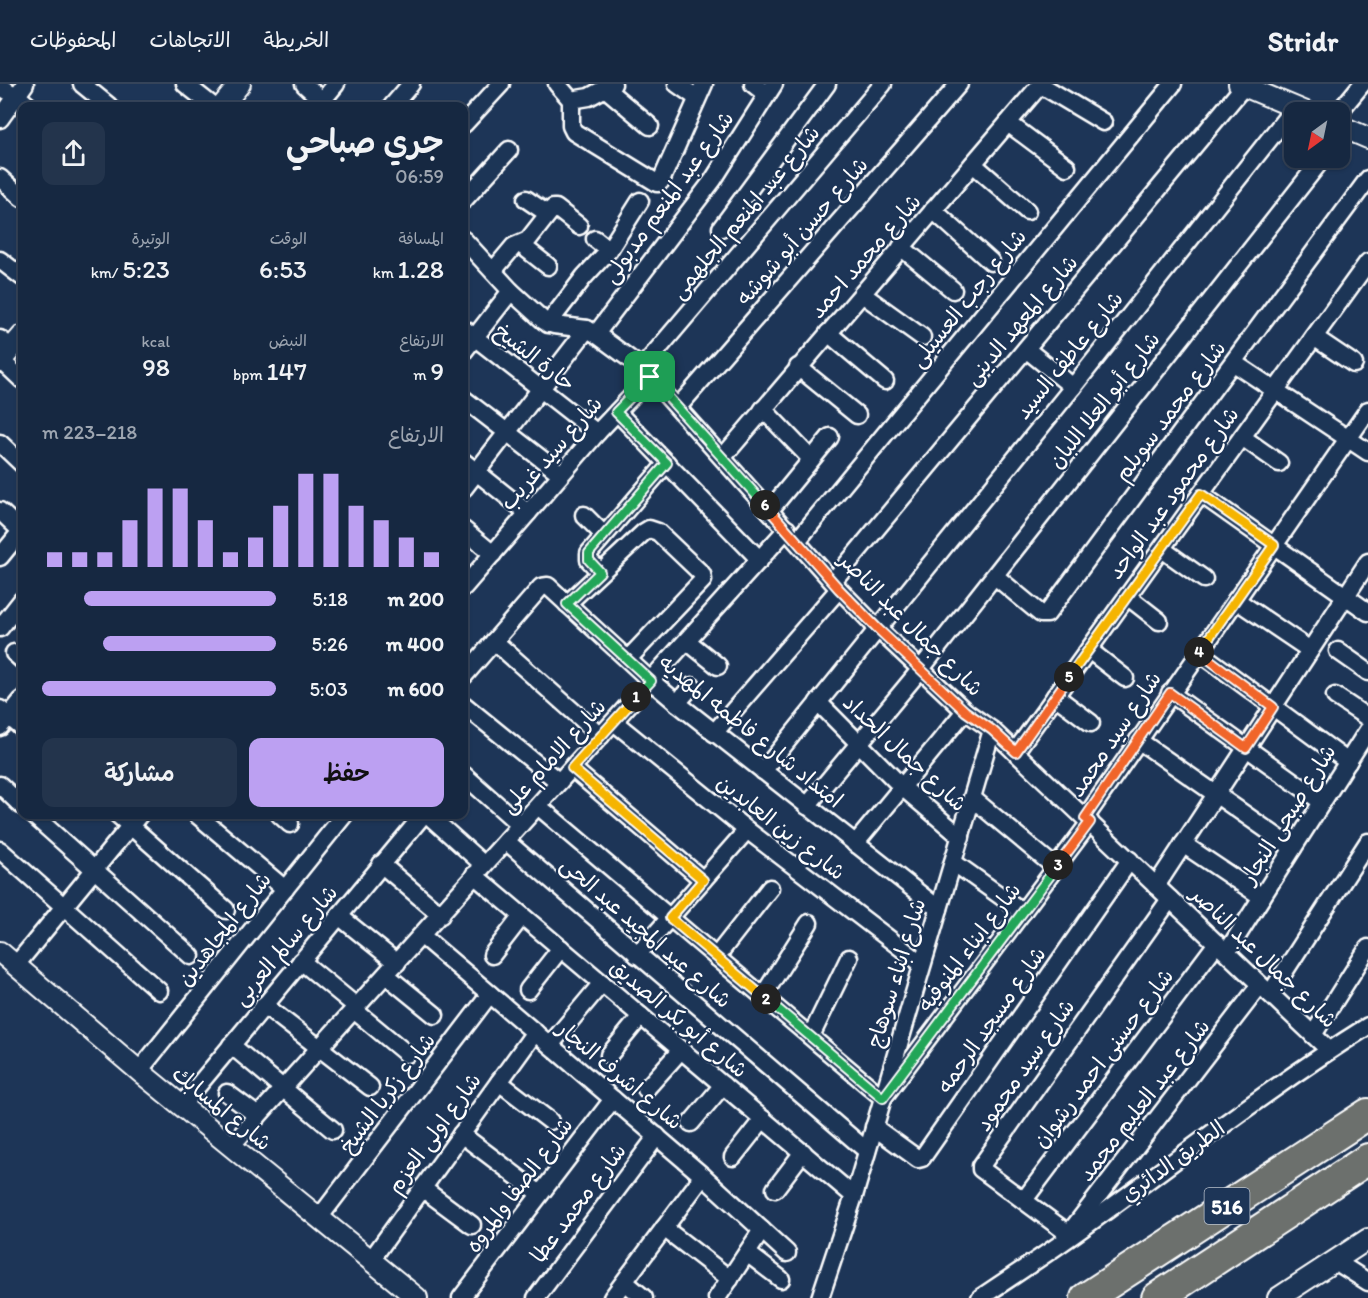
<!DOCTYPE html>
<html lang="ar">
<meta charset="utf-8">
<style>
body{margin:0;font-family:Itim,"Playpen Sans Arabic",sans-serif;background:#23344c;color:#f1f3f6;direction:rtl;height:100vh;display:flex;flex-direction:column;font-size:22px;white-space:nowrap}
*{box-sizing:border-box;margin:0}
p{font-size:20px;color:#9ea6b1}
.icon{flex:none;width:33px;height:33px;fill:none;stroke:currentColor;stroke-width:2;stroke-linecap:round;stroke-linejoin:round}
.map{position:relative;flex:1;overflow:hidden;direction:ltr}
.details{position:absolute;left:18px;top:18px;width:450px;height:717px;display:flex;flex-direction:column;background:#162841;border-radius:12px;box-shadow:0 2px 4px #0004,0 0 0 2px #35445a;direction:rtl}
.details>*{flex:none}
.needle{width:39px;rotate:213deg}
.controls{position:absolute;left:1284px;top:18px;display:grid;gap:12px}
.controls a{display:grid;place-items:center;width:66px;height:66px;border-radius:12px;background:#162841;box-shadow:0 2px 4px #0004,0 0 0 2px #35445a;font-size:30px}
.pin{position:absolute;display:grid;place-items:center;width:51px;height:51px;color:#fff;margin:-26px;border-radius:12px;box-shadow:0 3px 9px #0006}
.km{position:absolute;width:30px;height:30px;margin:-15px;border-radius:50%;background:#222;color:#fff;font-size:16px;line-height:30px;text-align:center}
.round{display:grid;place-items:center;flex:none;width:63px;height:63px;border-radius:12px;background:#23344c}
.headline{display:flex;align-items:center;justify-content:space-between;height:102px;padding:0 24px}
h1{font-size:33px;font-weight:600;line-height:45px}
.metrics{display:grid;grid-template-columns:repeat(3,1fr);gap:9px;height:102px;padding:6px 24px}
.metrics div{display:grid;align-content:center}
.metrics b{font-size:26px;font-weight:600}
.metrics small{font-size:16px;font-weight:400}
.metrics p{font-size:16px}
.chart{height:168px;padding:12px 24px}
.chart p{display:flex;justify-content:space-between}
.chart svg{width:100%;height:108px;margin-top:6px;stroke:#bca0f2;stroke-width:6}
.action{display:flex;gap:12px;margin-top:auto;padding:12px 24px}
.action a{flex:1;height:69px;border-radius:12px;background:#bca0f2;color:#111;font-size:24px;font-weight:600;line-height:69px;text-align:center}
.action a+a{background:#23344c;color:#f1f3f6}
ul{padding:0 24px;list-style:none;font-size:20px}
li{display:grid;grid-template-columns:96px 72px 1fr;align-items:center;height:45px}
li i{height:15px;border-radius:8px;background:#bca0f2}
header{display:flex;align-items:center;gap:36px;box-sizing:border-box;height:84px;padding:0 30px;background:#162841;border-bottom:2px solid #35445a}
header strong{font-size:28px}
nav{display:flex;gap:33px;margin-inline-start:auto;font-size:21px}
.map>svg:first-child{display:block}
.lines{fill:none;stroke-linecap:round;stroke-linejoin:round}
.minor-casing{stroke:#fff;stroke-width:21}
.tertiary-casing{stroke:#fff;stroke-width:24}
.motorway-casing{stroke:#fff;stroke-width:34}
.minor{stroke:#1d3557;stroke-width:16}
.tertiary{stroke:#1d3557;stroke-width:20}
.motorway{stroke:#6c706d;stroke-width:30}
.split-1-casing{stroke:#fff;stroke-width:12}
.split-2-casing{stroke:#fff;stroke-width:12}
.split-3-casing{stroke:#fff;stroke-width:12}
.split-4-casing{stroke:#fff;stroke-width:12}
.split-5-casing{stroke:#fff;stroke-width:12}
.split-6-casing{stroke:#fff;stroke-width:12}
.split-7-casing{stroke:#fff;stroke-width:12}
.split-1{stroke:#22a559;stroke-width:8}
.split-2{stroke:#f5b400;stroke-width:8}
.split-3{stroke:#22a559;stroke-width:8}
.split-4{stroke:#f0652b;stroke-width:8}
.split-5{stroke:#f5b400;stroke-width:8}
.split-6{stroke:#f0652b;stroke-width:8}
.split-7{stroke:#22a559;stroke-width:8}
.labels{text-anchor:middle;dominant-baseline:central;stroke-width:4.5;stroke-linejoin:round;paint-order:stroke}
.shield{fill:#1d3557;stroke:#bbc2cd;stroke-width:1.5}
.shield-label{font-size:21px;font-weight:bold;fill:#fff}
.street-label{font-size:22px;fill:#fff;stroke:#1d3557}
</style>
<header>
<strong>Stridr</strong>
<nav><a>الخريطة</a><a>الاتجاهات</a><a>المحفوظات</a></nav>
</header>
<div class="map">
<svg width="1368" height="1214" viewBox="0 0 1368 1214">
<rect width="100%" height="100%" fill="#1d3557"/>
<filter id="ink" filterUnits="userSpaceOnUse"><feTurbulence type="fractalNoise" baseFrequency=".0167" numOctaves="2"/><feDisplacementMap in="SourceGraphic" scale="12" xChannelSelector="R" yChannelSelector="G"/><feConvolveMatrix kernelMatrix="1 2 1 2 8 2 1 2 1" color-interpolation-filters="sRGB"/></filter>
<g filter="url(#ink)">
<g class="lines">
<defs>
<g id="minor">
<polyline points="82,0 109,22"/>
<polyline points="185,0 213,22"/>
<polyline points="304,0 328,22"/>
<polyline points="557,0 571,16 571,42 574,48 657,99 661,97 704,0"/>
<polyline points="677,0 697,14"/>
<polyline points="753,0 767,11"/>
<polyline points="1041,1 1103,38"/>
<polyline points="0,3 17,12 29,22"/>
<polyline points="606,5 650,42"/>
<polyline points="571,16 589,13 613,0"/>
<polyline points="322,17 336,0"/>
<polyline points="392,22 411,0"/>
<polyline points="1339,28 1362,0"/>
<polyline points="0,35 25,0"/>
<polyline points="1008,39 1067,83"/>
<polyline points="464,40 501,0"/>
<polyline points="973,80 1027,127"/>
<polyline points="0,94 22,114"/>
<polyline points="526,115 548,130"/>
<polyline points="464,116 509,66"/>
<polyline points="933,126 991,178"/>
<polyline points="721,144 827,0"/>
<polyline points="595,155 609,166"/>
<polyline points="464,156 511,207 544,237 554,241 587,245 596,250 642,284 839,505 878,545 965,627 992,646 1329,966"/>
<polyline points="520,160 548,182"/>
<polyline points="901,163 953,206"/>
<polyline points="0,176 22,193"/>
<polyline points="493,187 514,162 528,156 553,124 556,124 579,142"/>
<polyline points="862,210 922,253"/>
<polyline points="548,240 584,193 609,166 640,117"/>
<polyline points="464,245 597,349"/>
<polyline points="828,249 885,297"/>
<polyline points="596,250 713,96 774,0"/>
<polyline points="1314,253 1354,280"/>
<polyline points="0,255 12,264"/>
<polyline points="1026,265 1073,303"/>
<polyline points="464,267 511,207"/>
<polyline points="1,276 22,296"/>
<polyline points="1234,279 1368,368"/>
<polyline points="798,283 857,331"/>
<polyline points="642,284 883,0"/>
<polyline points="464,315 561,390"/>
<polyline points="678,323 959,0"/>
<polyline points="763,325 811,375"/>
<polyline points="617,328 760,476"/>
<polyline points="1242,353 1279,379"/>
<polyline points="0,359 22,380"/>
<polyline points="723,373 1041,0"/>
<polyline points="464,378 528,429"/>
<polyline points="464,404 587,245"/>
<polyline points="1201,410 1368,528"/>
<polyline points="770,426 830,353"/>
<polyline points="0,427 21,447"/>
<polyline points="584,431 604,451"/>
<polyline points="464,446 493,470"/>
<polyline points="797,457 1173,0"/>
<polyline points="1162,465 1204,495"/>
<polyline points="0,473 22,446"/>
<polyline points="600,488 589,476 589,469 667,379"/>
<polyline points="995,492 1041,530 1047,530 1368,95"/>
<polyline points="833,497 1244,2"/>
<polyline points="464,503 597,349 650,293"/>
<polyline points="1127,512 1159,537"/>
<polyline points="1236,516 1310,566"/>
<polyline points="567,520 644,448 649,445 658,448 702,490 703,496 628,575"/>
<polyline points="0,544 22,516"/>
<polyline points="494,557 601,652"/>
<polyline points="687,557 718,582"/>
<polyline points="1089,566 1125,594"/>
<polyline points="1338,567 1368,588"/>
<polyline points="1199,568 1348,678"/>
<polyline points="14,569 22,576"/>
<polyline points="464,592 541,503 548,502 651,597 677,619 939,825"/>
<polyline points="1170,609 1322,718"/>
<polyline points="1055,612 1091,639"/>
<polyline points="1335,612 1368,634"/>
<polyline points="818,618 902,703 961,753"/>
<polyline points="677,619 692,602"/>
<polyline points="464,621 559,698"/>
<polyline points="0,625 22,644"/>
<polyline points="614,638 747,746 922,880"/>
<polyline points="0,643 22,616"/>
<polyline points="714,649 839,505"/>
<polyline points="1138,656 1293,764"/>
<polyline points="1015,668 1368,178"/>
<polyline points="572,684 703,796"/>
<polyline points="763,687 1073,303 1294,24"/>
<polyline points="464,691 520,741"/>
<polyline points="0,701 22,722"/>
<polyline points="972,714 1056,784"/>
<polyline points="538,722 883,1014 1090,738"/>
<polyline points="807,722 920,586 1323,74"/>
<polyline points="32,730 191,872"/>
<polyline points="117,730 226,826"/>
<polyline points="196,730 285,805"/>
<polyline points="279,730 290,740"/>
<polyline points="427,730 484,781"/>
<polyline points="1085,734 1368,326"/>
<polyline points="506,757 867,1067"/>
<polyline points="855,760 965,627"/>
<polyline points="1183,760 1262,813"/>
<polyline points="0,766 159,907"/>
<polyline points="953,778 1023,828"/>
<polyline points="381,780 441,831"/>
<polyline points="474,791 854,1112"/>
<polyline points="1156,802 1368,478"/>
<polyline points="339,832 397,879"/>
<polyline points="422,852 703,1092 787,1169"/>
<polyline points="1227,868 1368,646"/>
<polyline points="492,871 522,832"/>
<polyline points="637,871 747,746"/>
<polyline points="716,873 770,804"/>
<polyline points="301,877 357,923"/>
<polyline points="16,881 140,730"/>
<polyline points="386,891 435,931"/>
<polyline points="528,906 561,864"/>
<polyline points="1270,910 1368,758"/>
<polyline points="763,912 809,839"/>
<polyline points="264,921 370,1003"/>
<polyline points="354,926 407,970"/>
<polyline points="1313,951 1368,864"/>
<polyline points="811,952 849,874"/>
<polyline points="231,961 333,1046"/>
<polyline points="550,961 602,899"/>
<polyline points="609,971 641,932"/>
<polyline points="139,987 345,730"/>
<polyline points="499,998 550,1037"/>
<polyline points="646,1005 681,966"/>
<polyline points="227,1009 258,1032"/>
<polyline points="181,1022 424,730"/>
<polyline points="691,1039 723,1001"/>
<polyline points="874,1043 918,1075 922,1074 1130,776"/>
<polyline points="461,1050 540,1110"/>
<polyline points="231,1062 787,445"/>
<polyline points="733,1073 763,1035"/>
<polyline points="422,1104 472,1141"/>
<polyline points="775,1105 803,1068"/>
<polyline points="1024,1116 1217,859"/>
<polyline points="319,1134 490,910"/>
<polyline points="1074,1143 1260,901"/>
<polyline points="664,1144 730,1195"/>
<polyline points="1069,1150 981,1085 981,1082 1170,815"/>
<polyline points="747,1169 781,1195"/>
<polyline points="371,1176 535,948"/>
<polyline points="1335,1177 1368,1198"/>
<polyline points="625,1198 644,1214"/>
<polyline points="461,1214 613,1015"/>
<polyline points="536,1214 657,1052"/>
<polyline points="612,1214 703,1092"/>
<polyline points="717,1214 762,1146"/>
<polyline points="820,1214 854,1112 992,646"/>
<path d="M980,1214C1008,1195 1036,1177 1063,1158C1165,1086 1262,1008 1368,942"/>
</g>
<g id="tertiary">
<polyline points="1239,0 1306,28"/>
<polyline points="222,22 240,0"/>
<polyline points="1340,42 1368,54"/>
<polyline points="0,278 22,252"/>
<polyline points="0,868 139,987 417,1214"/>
<polyline points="1278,1214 1368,1155"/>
</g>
<g id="motorway">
<polyline points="1086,1214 1368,1030"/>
<polyline points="1157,1214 1368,1075"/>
</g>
</defs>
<use href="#minor" class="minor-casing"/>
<use href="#tertiary" class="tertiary-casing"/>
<use href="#motorway" class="motorway-casing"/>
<use href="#minor" class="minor"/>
<use href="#tertiary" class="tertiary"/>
<use href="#motorway" class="motorway"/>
</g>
</g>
<g class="lines" filter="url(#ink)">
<defs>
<polyline id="split-1" points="636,613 651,597 567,520 600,488 589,476 589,469 667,379 616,328 650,293"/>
<polyline id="split-2" points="636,613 572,684 703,796 670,834 766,915"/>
<polyline id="split-3" points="766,915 883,1014 1058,781"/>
<polyline id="split-4" points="1058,781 1090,738 1085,734 1170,609 1246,664 1273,623 1199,568"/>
<polyline id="split-5" points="1069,593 1201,410 1274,461 1199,568"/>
<polyline id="split-6" points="765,421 839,505 878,545 965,627 992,646 1016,668 1069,593"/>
<polyline id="split-7" points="650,293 765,421"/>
</defs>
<use href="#split-1" class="split-1-casing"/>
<use href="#split-2" class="split-2-casing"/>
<use href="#split-3" class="split-3-casing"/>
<use href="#split-4" class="split-4-casing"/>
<use href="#split-5" class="split-5-casing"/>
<use href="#split-6" class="split-6-casing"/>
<use href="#split-7" class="split-7-casing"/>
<use href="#split-1" class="split-1"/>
<use href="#split-2" class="split-2"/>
<use href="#split-3" class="split-3"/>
<use href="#split-4" class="split-4"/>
<use href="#split-5" class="split-5"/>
<use href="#split-6" class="split-6"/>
<use href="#split-7" class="split-7"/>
</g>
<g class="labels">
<rect class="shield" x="1204.5" y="1104" width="45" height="36" rx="4.5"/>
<g class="shield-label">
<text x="1227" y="1122">516</text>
</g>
<g class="street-label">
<text transform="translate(668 113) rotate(-54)">شارع عبد المنعم مدبولى</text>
<text transform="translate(745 128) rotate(-50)">شارع عبد المنعم الجلهمى</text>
<text transform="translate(802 147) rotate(-49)">شارع حسن أبو شوشه</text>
<text transform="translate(865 172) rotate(-49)">شارع محمد احمد</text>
<text transform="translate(968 214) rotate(-51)">شارع رجب العسيلى</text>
<text transform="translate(1021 236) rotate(-50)">شارع المعهد الدينى</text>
<text transform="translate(1069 271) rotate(-51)">شارع عاطف السيد</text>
<text transform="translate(535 273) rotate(38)">حارة الشيخ</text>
<text transform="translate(1104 316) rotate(-52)">شارع أبو العلا اللبان</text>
<text transform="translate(1170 327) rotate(-53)">شارع محمد سويلم</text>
<text transform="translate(551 369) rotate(-49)">شارع سيد غريب</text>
<text transform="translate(1173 409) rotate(-54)">شارع محمود عبد الواحد</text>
<text transform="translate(911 540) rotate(45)">شارع جمال عبد الناصر</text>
<text transform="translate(751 647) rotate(39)">امتداد شارع فاطمه المهديه</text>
<text transform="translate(1115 650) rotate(-56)">شارع سيد محمد</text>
<text transform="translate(905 669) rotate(43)">شارع جمال الحداد</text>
<text transform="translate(553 672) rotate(-48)">شارع الامام على</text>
<text transform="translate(1288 730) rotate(-58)">شارع صبحى النجار</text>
<text transform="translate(781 743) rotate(38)">شارع زين العابدين</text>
<text transform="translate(224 845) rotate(-52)">شارع المجاهدين</text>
<text transform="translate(646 848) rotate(41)">شارع عبد المجيد عبد الحى</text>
<text transform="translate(285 861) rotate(-50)">شارع سالم العربى</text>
<text transform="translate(969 863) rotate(-53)">شارع ابناء المنوفيه</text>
<text transform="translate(1264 873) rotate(44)">شارع جمال عبد الناصر</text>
<text transform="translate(896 889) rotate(-73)">شارع ابناء سوهاج</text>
<text transform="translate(679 934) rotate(40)">شارع أبو بكر الصديق</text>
<text transform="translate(991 936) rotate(-55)">شارع مسجد الرحمه</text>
<text transform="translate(1103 974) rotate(-53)">شارع حسنى احمد رشوان</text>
<text transform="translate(1025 981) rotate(-55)">شارع سيد محمود</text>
<text transform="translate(620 991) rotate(40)">شارع اشرف النجار</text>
<text transform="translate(387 1009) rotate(-53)">شارع زكريا الشيخ</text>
<text transform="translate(1144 1016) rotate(-52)">شارع عبد العليم محمد</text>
<text transform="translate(222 1024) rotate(39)">شارع المسابك</text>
<text transform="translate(434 1049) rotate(-54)">شارع اولى العزم</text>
<text transform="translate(1173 1077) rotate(-36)">الطريق الدائري</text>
<text transform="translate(519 1101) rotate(-53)">شارع الصفا والمروه</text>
<text transform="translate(578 1119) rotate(-53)">شارع محمد عطا</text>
</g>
</g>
</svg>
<div class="controls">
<a><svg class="needle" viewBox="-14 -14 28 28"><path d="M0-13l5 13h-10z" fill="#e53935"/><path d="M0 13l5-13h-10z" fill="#9ea6b1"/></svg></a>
</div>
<div class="pin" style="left:650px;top:293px;background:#1e9e55"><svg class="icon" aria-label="arrive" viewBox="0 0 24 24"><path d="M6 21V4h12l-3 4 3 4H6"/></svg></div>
<b class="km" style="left:636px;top:613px">1</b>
<b class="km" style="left:766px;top:915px">2</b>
<b class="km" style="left:1058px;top:781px">3</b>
<b class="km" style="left:1199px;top:568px">4</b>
<b class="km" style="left:1069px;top:593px">5</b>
<b class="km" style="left:765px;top:421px">6</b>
<section class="details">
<div class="headline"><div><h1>جري صباحي</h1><p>06:59</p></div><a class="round"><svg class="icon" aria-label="share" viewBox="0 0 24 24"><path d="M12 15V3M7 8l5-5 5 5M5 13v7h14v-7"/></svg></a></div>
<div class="metrics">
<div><p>المسافة</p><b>1.28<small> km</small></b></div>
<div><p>الوقت</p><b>6:53</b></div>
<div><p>الوتيرة</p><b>5:23<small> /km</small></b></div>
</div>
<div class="metrics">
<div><p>الارتفاع</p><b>9<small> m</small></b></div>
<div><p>النبض</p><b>147<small> bpm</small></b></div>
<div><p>kcal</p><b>98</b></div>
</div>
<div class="chart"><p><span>الارتفاع</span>218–223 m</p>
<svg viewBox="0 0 160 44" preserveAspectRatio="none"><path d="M5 44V38M15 44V38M25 44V38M35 44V25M45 44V12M55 44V12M65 44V25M75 44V38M85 44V32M95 44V19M105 44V6M115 44V6M125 44V19M135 44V25M145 44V32M155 44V38"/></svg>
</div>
<ul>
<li><b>200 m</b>5:18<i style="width:82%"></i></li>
<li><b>400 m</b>5:26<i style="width:74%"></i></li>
<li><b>600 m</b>5:03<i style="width:100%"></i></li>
</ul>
<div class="action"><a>حفظ</a><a>مشاركة</a></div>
</section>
</div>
